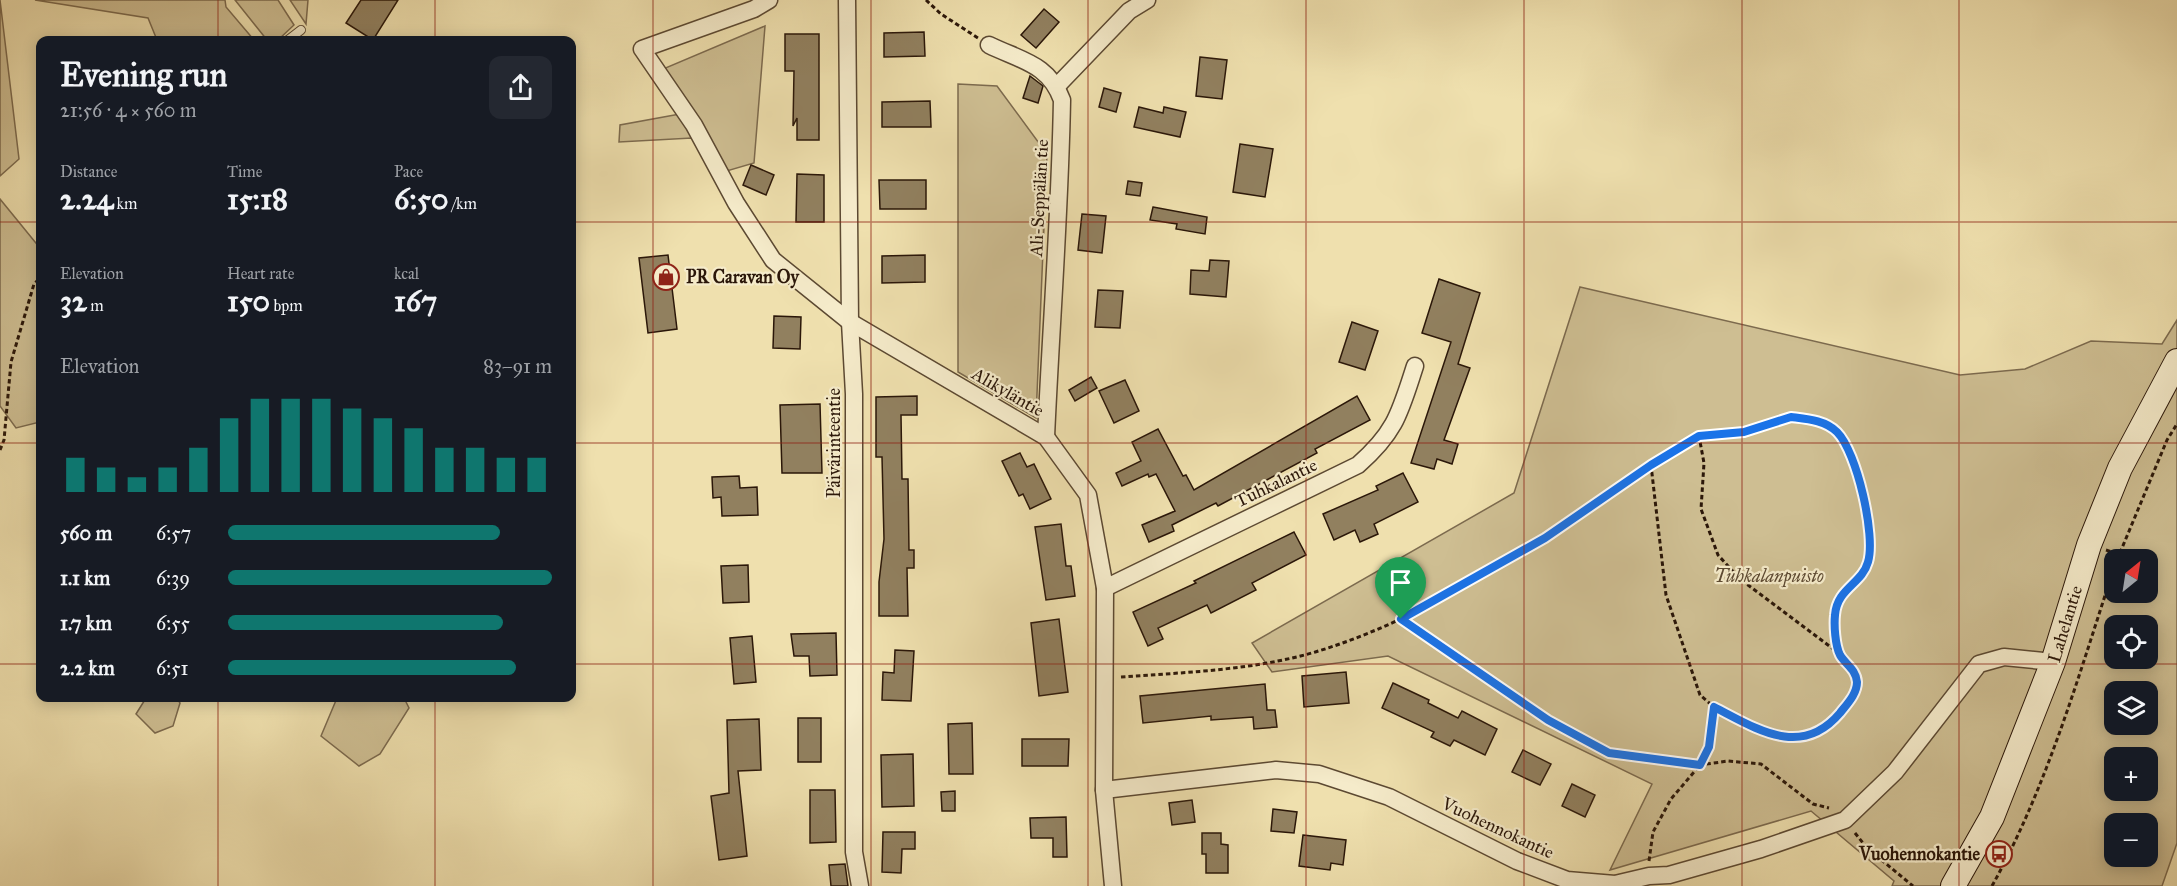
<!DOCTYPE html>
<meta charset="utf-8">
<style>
body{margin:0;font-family:"IM FELL Great Primer",serif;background:#242831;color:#f1f3f6;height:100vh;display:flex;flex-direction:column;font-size:22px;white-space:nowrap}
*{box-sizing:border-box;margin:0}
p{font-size:20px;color:#9ea1a6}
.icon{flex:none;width:33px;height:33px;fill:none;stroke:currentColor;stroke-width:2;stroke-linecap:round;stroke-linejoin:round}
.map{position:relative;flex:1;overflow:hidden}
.sheet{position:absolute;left:36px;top:36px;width:540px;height:666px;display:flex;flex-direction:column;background:#171b24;border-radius:12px;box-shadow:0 3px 15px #0003}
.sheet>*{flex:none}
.needle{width:39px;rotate:30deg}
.fabs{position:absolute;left:2104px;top:549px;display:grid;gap:12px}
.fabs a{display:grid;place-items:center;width:54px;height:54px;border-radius:12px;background:#171b24;box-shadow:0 3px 15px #0003;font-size:30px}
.pin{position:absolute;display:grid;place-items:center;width:51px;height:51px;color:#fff;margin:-62px -26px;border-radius:50% 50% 50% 0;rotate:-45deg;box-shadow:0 0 6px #0007}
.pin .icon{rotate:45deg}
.round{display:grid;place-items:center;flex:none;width:63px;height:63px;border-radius:12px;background:#242831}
.summary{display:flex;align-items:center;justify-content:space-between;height:102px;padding:0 24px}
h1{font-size:33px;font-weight:700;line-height:45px}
.figures{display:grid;grid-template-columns:repeat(3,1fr);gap:9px;height:102px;padding:6px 24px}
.figures div{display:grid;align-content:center}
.figures b{font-size:30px;font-weight:700}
.figures small{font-size:16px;font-weight:400}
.figures p{font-size:16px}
.chart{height:168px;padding:12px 24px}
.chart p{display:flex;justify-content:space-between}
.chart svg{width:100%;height:108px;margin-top:6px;stroke:#0f766e;stroke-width:6}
ul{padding:0 24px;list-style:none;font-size:20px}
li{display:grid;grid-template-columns:96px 72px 1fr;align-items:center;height:45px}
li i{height:15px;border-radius:8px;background:#0f766e}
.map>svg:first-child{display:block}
.green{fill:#cebe92;stroke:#7c6a4e;stroke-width:1.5;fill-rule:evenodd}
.building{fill:#91805f;stroke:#2b1709;stroke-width:1.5}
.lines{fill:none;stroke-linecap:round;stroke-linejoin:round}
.lane-casing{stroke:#5c4932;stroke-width:10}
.street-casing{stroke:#5c4932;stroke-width:19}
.secondary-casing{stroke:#2b1709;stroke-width:26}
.path{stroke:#2b1709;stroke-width:3;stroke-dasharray:4.5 3;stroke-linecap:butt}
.lane{stroke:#f5ebca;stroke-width:8}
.street{stroke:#f5ebca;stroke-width:16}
.secondary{stroke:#f5ebca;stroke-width:24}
.route-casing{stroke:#fff;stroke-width:12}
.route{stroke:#1a73e8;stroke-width:8}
.grid{fill:none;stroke:#8f2418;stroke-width:1.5;stroke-opacity:0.55}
.labels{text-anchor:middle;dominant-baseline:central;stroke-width:4.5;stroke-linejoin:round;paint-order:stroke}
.street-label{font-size:18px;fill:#2b1709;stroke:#f5ebca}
.poi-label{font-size:18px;font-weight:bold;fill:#2b1709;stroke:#f5ebca;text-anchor:start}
.park-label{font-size:18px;font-style:italic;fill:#5c4932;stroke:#f5ebca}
</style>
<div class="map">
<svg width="2177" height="886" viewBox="0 0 2177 886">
<rect width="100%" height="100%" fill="#efe0ae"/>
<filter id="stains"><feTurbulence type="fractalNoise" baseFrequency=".00333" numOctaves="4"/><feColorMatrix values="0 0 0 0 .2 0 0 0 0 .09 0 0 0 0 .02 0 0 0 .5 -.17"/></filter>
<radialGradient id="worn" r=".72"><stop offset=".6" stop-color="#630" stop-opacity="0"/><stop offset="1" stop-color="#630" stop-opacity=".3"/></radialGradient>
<g class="green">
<polygon points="0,0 19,159 0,176"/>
<polygon points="35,0 225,0 226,7 254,40 157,40 148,18"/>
<polygon points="235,0 278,0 294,25 278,40 267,40"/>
<polygon points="290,0 308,0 306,24"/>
<polygon points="765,26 754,163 720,173 692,138 619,142 620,125 691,112 663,69"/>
<polygon points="958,84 997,86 1047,154 1036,418 958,372"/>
<polygon points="0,199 40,248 40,422 16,428 0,406"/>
<path d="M1580,287L1960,375L2025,369L2091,341L2162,344L2177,320V843L2162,886H1892L1894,881L1811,811L1610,870L1652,784L1388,656L1272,672L1252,643L1514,493ZM2115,560H2148V592H2115ZM2115,626H2148V658H2115ZM2115,692H2148V724H2115ZM2115,758H2148V790H2115ZM2115,824H2148V856H2115Z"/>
<polygon points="146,698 177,698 180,703 173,726 155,733 136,714"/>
<polygon points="337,698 404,698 409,708 380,754 359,766 321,736"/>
</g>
<g class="building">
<polygon points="361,0 398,0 373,40 346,23"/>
<polygon points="1044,9 1059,22 1036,48 1021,35"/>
<polygon points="924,32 925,56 884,57 884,33"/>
<polygon points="785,34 819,34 819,140 797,140 797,118 793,126 794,71 785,71"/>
<polygon points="1200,57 1227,60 1222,99 1196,96"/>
<polygon points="1030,76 1043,86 1038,103 1023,98"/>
<polygon points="1104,88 1121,93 1116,112 1099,107"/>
<polygon points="930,101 931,127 882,127 882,102"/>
<polygon points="1139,107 1163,113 1164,107 1186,112 1180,137 1134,127"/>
<polygon points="1240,144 1273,149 1265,197 1233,192"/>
<polygon points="751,165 774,175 766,195 743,185"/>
<polygon points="797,174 824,175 824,222 796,222"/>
<polygon points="879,180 926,180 926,209 880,209"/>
<polygon points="1128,181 1142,183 1140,196 1126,194"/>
<polygon points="1153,207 1207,217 1205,234 1176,229 1177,224 1150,220"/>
<polygon points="1082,214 1106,216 1102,253 1078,250"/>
<polygon points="668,255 677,329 648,333 639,258"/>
<polygon points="925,255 925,282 882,283 882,256"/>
<polygon points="1210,260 1229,261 1226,297 1190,294 1191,270 1209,271"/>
<polygon points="1439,279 1480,293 1458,364 1470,368 1444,440 1458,444 1452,464 1437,459 1434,469 1411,463 1451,342 1422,333"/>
<polygon points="1098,290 1123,291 1120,328 1095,327"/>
<polygon points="774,316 801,317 800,349 773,348"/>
<polygon points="1352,322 1378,331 1365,370 1339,362"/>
<polygon points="1091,377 1097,388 1075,401 1069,390"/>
<polygon points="1125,380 1139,411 1114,423 1099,391"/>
<polygon points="917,396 917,415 901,415 902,479 908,479 909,550 914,550 914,568 907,568 908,616 879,616 879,582 884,539 882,457 876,457 876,397"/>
<polygon points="1357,396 1370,420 1315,449 1317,453 1218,506 1216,503 1172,525 1174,531 1149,542 1142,525 1175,511 1156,474 1149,477 1148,474 1122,486 1116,473 1141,461 1132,442 1158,429 1183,476 1186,475 1194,490"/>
<polygon points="820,404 822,473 782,473 780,405"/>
<polygon points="1020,453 1027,467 1034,464 1051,499 1030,509 1023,494 1019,496 1002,461"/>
<polygon points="1403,473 1418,502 1374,524 1378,534 1360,542 1355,530 1334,540 1323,514 1378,490 1376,486"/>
<polygon points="739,476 740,488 757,487 758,515 722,516 721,497 713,498 712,477"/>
<polygon points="1061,524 1066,566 1071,566 1075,596 1046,600 1035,527"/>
<polygon points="1294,532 1306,555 1252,583 1256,590 1211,613 1207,605 1158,628 1163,639 1148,646 1133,612 1196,583 1194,581"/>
<polygon points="748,565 749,602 723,603 721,566"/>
<polygon points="1059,619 1068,692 1039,696 1031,623"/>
<polygon points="836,633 837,675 810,676 809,656 794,656 791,634"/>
<polygon points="752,636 756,682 734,684 730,638"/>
<polygon points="895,650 914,651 911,701 882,700 883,672 894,673"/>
<polygon points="1346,672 1349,703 1304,707 1302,676"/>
<polygon points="1393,683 1429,700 1428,703 1458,718 1462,711 1497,729 1485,755 1454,740 1450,746 1431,737 1434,732 1382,708"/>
<polygon points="1265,684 1267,710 1275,710 1277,727 1254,729 1253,717 1211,720 1211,716 1143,723 1140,696"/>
<rect x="798" y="718" width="23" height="44"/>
<polygon points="759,719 761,770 738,771 747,856 719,860 711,796 729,793 727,720"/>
<polygon points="972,723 973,774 949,774 948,724"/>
<polygon points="1022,739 1069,739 1068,766 1022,766"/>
<polygon points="1523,750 1551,764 1540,785 1512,772"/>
<polygon points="913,754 914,806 882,807 881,755"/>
<polygon points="1572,784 1595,795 1585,817 1562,806"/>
<polygon points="810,790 835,790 836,842 810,843"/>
<polygon points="955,791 955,811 942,811 941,792"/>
<polygon points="1192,800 1195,822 1172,825 1169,803"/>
<polygon points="1273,809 1297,812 1294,833 1271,831"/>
<polygon points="1066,817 1067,857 1053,857 1053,838 1031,838 1030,818"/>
<polygon points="883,832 915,832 915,849 902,849 901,873 882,872"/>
<polygon points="1202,833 1221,833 1221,844 1228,845 1228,873 1206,873 1206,854 1202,854"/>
<polygon points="1303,835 1346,840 1343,865 1331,863 1330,870 1299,866"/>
<polygon points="845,864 848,886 831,886 829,865"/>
</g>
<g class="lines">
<defs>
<polyline id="lane" points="288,40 301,30"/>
<g id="street">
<polyline points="769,0 754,9 642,49 694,125 736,203 773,260 850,322 1046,437 1088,495 1105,588 1104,790 1113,886"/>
<polyline points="847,0 850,322 854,394 854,852 860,886"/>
<path d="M989,45C1022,61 1049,64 1062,100C1060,213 1051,325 1046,437"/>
<polyline points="1057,86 1129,11 1147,0"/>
<path d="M1105,588L1358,465C1396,432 1400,412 1415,366"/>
<polyline points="1104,790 1276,770 1319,774 1389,797 1517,861 1567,880 1615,884 1649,876 1669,875 1761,849 1845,820 1895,772 1979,664 2004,657 2053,662"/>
</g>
<polyline id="secondary" points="1953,886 1992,817 2053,662 2089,545 2120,468 2177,361"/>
</defs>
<use href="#lane" class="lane-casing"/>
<use href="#street" class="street-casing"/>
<use href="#secondary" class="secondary-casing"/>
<g class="path">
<polyline points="926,0 941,14 978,38"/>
<polyline points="1699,436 1744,432 1791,417 1820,422 1837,432 1854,459 1860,480 1870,548 1868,564 1841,594 1835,614 1840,654"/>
<polyline points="0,450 4,440 11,362 34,284 40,278"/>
<polyline points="2106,550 2119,554"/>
<polyline points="2117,560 2167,440 2177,424"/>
<polyline points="1402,619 1549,720 1609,753 1700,765 1728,761 1761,764 1813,804 1829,808"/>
<path d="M1121,677C1190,672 1262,670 1328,648C1465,603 1577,510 1699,436L1704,463L1701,509L1718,555L1740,579L1840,654L1852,668L1857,682L1852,698L1832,723L1810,737H1780L1758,729L1714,707L1700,695L1666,595L1651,465"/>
<polyline points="1855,833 1867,848 1913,886"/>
<polyline points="1649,861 1653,832 1671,799 1700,765 1709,747 1714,707"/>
<path d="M1992,886C2048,785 2079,674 2115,565"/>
</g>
<use href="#lane" class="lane"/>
<use href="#street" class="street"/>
<use href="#secondary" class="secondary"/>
</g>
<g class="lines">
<defs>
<path id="route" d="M1791,417C1807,419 1825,420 1837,432C1857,452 1876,536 1868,562C1862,584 1837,588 1835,615C1834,625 1835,645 1840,655C1845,664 1856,669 1857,682C1857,694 1847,704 1840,713C1801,759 1757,729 1714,707L1709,747L1700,765L1609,753L1548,720L1401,619L1545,538L1651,465L1699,436L1744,432Z"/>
</defs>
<use href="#route" class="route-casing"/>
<use href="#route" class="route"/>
</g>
<path class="grid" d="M218,0V40M435,0V40M653,0V886M871,0V886M1088,0V886M1306,0V886M1524,0V886M1742,0V886M1959,0V886M0,222H40M572,222H2177M0,443H40M572,443H2177M0,664H40M572,664H2177M218,698V886M435,698V886"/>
<defs>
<symbol id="shop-ring" viewBox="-11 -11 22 22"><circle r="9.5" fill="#f5ebca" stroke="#8f2418" stroke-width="1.5"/><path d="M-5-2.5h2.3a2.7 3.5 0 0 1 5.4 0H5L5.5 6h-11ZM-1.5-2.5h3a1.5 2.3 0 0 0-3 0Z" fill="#8f2418"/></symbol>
<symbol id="bus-ring" viewBox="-11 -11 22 22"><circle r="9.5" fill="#f5ebca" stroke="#8f2418" stroke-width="1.5"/><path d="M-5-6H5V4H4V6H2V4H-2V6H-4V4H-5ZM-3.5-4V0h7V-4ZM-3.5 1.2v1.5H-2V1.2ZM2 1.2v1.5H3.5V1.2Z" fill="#8f2418"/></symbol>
</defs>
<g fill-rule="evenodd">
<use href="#shop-ring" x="651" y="262" width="30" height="30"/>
<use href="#bus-ring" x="1984" y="839" width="30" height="30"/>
</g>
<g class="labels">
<g class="street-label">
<text transform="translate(1039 198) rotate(-87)">Ali-Seppälän tie</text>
<text transform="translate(1008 392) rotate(30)">Alikyläntie</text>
<text transform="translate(834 443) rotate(-90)">Päivärinteentie</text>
<text transform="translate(1276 483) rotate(-26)">Tuhkalantie</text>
<text transform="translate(2065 624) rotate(-73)">Lahelantie</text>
<text transform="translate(1498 828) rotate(25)">Vuohennokantie</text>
</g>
<g class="poi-label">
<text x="686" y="277">PR Caravan Oy</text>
<text x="1980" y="854" text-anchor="end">Vuohennokantie</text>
</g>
<g class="park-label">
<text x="1769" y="576">Tuhkalanpuisto</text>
</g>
</g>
<rect width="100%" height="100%" filter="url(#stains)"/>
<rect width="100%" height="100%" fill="url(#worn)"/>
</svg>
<div class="fabs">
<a><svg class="needle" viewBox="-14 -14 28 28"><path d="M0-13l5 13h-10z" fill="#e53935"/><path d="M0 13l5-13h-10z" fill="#9ea1a6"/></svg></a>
<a><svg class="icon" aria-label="locate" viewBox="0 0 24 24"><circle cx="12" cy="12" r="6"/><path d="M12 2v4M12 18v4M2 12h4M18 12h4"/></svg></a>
<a><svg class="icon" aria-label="layers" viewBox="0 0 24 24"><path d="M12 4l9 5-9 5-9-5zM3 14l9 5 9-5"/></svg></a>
<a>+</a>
<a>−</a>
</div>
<div class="pin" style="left:1401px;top:619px;background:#1e9e55"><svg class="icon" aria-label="arrive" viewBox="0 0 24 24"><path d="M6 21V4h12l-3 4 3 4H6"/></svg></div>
<section class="sheet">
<div class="summary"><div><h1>Evening run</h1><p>21:56 · 4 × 560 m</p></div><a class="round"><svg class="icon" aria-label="share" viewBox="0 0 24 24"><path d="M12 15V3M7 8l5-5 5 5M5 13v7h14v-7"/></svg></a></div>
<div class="figures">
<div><p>Distance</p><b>2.24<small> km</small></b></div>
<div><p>Time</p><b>15:18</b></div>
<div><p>Pace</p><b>6:50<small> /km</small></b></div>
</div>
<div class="figures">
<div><p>Elevation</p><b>32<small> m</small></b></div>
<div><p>Heart rate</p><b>150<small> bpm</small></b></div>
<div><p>kcal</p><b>167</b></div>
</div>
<div class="chart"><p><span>Elevation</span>83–91 m</p>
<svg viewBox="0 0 160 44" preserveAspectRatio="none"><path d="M5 44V30M15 44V34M25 44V38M35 44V34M45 44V26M55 44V14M65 44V6M75 44V6M85 44V6M95 44V10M105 44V14M115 44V18M125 44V26M135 44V26M145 44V30M155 44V30"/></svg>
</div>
<ul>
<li><b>560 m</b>6:57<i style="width:84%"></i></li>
<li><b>1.1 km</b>6:39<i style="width:100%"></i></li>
<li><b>1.7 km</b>6:55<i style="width:85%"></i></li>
<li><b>2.2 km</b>6:51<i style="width:89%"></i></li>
</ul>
</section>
</div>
